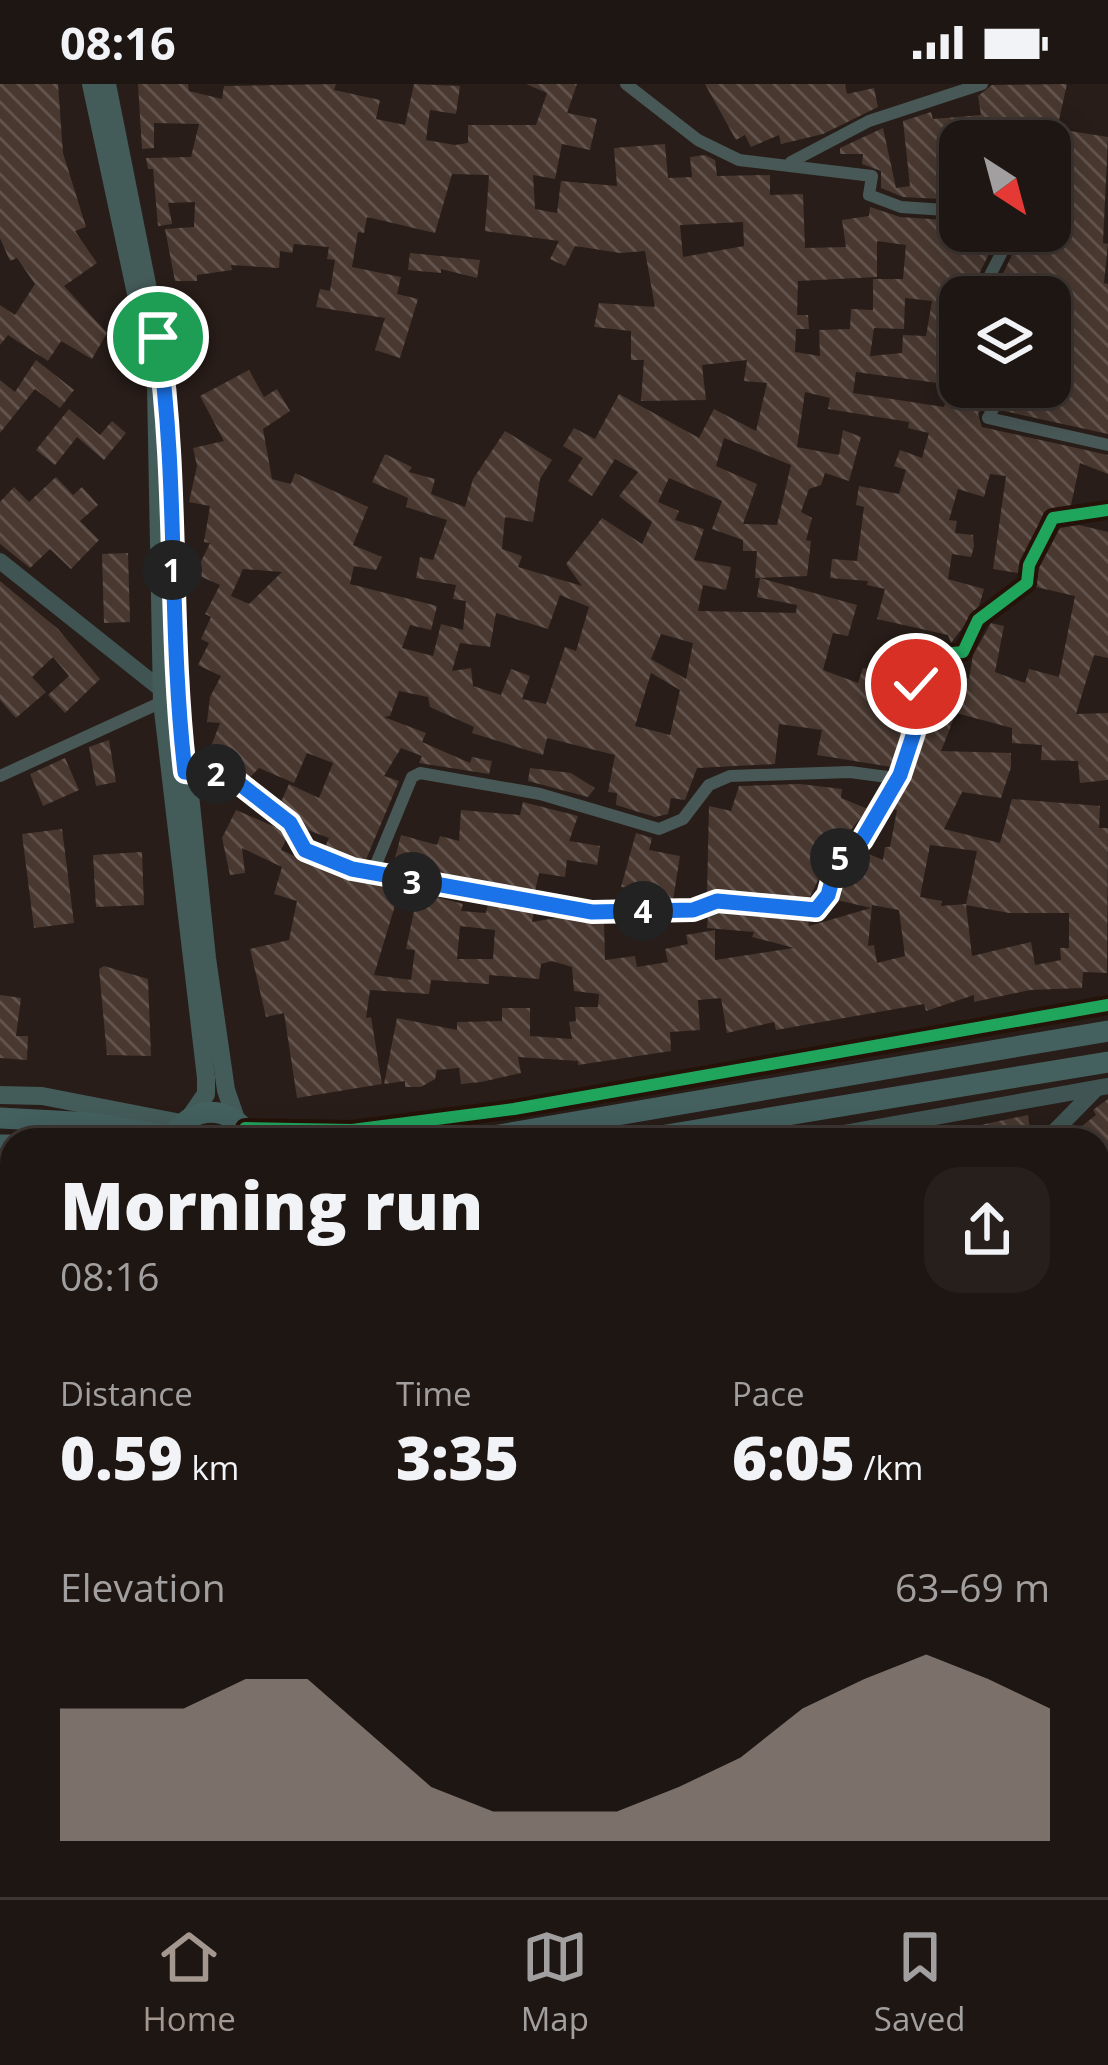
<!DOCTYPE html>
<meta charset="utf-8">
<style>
body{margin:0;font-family:"Open Sans",sans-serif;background:#261f1b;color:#f1f3f6;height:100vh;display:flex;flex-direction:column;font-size:45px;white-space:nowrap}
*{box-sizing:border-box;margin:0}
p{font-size:39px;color:#a19f9f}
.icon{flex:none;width:66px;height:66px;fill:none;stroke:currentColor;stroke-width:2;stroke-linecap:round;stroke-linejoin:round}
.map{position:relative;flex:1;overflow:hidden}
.panel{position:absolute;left:0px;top:1044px;width:1110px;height:771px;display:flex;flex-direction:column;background:#1e1612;border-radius:36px 36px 0 0;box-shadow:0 6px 30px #0003,0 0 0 3px #3c3532}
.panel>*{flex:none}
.needle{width:78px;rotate:144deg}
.buttons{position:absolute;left:939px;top:36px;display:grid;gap:24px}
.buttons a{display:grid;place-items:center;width:132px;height:132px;border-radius:24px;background:#1e1612;box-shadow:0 6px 30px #0003,0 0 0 3px #3c3532;font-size:60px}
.pin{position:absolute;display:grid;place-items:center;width:102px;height:102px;color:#fff;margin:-51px;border:6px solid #fff;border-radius:50%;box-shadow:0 3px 12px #0007}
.km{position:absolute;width:60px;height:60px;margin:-30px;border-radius:50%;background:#222;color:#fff;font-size:33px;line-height:60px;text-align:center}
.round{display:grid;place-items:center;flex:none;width:126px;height:126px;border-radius:36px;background:#261f1b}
.head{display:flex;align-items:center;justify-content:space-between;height:204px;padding:0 60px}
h1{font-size:66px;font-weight:800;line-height:90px}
.stats{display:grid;grid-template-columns:repeat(3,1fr);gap:18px;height:204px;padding:12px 60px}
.stats div{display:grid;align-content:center}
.stats b{font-size:60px;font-weight:800}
.stats small{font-size:33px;font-weight:400}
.stats p{font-size:33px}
.chart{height:336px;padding:24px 60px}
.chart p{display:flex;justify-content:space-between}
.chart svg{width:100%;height:216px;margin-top:12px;fill:#a49790;opacity:.7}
.status{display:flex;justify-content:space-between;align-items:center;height:84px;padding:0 60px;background:#1e1612;direction:ltr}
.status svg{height:33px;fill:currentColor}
.tabs{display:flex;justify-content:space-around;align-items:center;height:168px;border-top:3px solid #3c3532;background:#1e1612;font-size:33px;color:#a19f9f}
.tabs a{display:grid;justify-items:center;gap:6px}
.tabs .active{color:#a49790}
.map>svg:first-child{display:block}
.building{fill:url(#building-back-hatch);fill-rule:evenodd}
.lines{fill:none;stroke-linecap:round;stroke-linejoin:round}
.street{stroke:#485856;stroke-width:12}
.secondary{stroke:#405553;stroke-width:16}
.primary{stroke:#435b59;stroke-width:18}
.highway{stroke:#44615f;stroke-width:21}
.highway-bridge{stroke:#44615f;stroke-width:21}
.cycleway-casing{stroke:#251208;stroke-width:20}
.cycleway{stroke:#20a55d;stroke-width:12}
.route-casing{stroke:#fff;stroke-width:24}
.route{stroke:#1a73e8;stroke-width:15}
</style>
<div class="status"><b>08:16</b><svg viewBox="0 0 49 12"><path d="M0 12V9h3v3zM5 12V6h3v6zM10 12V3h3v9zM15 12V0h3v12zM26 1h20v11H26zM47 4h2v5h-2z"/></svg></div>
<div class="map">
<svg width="1108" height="1813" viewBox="0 0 1108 1813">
<defs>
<pattern id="building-back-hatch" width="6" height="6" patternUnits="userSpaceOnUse" patternTransform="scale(3)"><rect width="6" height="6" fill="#483830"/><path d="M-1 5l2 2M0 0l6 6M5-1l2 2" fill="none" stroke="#62544d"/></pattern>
</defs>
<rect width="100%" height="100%" fill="#281d18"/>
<g class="building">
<polygon points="0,0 58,0 63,69 86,143 75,147 97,179 64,202 107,249 92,275 61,257 48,277 8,251 0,261 0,221 15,231 35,200 17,174 10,177 0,154"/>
<path d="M138,0H188L189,7L222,15L224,2L336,0L334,6L380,16L376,35L405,41L414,0L460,2L456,30L430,26L426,56L455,61L468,59V41H536L547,9L526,0H577L567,29L597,35L590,66L562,60L555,95L533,91L535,125L557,129L561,97L617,102L614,64L665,60L668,94L692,93L690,73L705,71L715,76L717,92L770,91V111L803,110L805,164L846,163L842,136L869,132L870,123L900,133L960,137V147H974L971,161L991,166L977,194L959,190L948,228L960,230V302L856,288L853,309L944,323L950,303H993L978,330L982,343L1108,371V390L1080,379L1071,421L1044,428L1018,489L993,485L1006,392L990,390L984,413L958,405L949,436L957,437L955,449L973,451L974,462L971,473L952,470L948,495L984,505L979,522L951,559L948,551L877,535L885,505L867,501L868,497L830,494L832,475L857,477L864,423L856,421L859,402L899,410L906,386L894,382L900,366L922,374L929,349L908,344L909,338L828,325L830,314L805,308L797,363L839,371L843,346L861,353L849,397L825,389L821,401L809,405L801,428L812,434L806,456L811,457L807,492L755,494L757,467H743V456L712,445L722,417L669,394L658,418L679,427L675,436L704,445L694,476L731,483L726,506L703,501L698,527L796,529L797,521L757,513L760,494L857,521L848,552L833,549L823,586L858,599L863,584L876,587L874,595L906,601L900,636L907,637L892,683L817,671L822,646L779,640L775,680L697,684L685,716L671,714L668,730L655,733L616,721L617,709L608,708L615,671L547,654L543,671L472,649L474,643L430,623L428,613L399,607L390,632L384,633L426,649L422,658L470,679L472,673L492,677L489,690L419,679L422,672L401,664L384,692L399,697L365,778L355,776L325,763L329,754L305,745L281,718L289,700L319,714L333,679L307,669L294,699L259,684L249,694L207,673L220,639L207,638L210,613L221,592L198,581L209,559L201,555L211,533L205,530L220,501L195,490L210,459L204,458L210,422L189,418L197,382L193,364L224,357L200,312L249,286L264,313L277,305L290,327L263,345L272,395L291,400L295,389L368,423L353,461L382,473L376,486L354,482L350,500L437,522L431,546L410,541L402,564L433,572L441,540L463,546L466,517L453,515L456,501L416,494L420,473L433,476L447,436L406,423L408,414L372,398L385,370L412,383L409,388L435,395L431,410L465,423L473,395L505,347L552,376L540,395L533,438L505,433L502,465L522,472L518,483L582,502L566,480L602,434L642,460L652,438L619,412L638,388L615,375L592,412L568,397L583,374L563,362L574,344L595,355L619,310L699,354L714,325L756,347L767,299L744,297L747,276L702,281L706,316L641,317L644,276H631V247L594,243L599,219L655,223L645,167L620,169L575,162L565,182L550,175L559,157L485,147L489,91L452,90L435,149L367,133L364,149L358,148L352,183L401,193L397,210L418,215L400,274L375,266L385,234L316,223L320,205L330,207L335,176L327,175L329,163L294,160L292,169L280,167L279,184L231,181L232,186L197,191V197H175L165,145L194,143L195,118L168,119L172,140L158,142L153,85H148L146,74L191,73L199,40L154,39V64L142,65ZM743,138L744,162L683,173L680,141ZM877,157L906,161L903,195H873V226L851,225L850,245L819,246L820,272L795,268L796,245H809L808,231H797L798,197L877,193ZM905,214L932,217L926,252L903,251L902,269L870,272L874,244L904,245ZM724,354L791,381L777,441L743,440L757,400L716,382ZM243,485L282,488L249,520L231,512ZM560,511L589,523L576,567L565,563L546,620L522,615L530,592L511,585L501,611L473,602L471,584L452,587L460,559L490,563L496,529L548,545ZM661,550L693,559L686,595L651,575ZM651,589L680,606L670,651L635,642Z"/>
<polygon points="705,0 845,0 847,10 874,4 878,23 823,50 781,60 779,51 751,63 745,51 736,56"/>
<polygon points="1067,0 1057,45 1108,53 1103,159 1108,160 1104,199 1108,200 1108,350 1004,327 1015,303 1051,303 1058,271 1050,269 1050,213 1002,202 1000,213 992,212 1016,163 1017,147 1050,147 1050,100 1057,77 1050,75 1050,57 943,56 944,78 960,81 960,116 903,113 881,104 881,87 862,80 863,70 840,70 840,64 883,44 896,104 910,102 903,37 931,28 933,35 981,31 978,12 992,1"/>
<polygon points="410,169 480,176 477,194 441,185 441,189 408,186"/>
<polygon points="36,276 74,306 60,324 35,305 0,349 0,296 15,308"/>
<polygon points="69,325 100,351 112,337 126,349 104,376 77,353 55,381 36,366"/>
<polygon points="56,393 73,411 82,403 98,421 80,437 99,456 71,485 50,465 30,484 0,460 0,418 14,403 29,418"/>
<path d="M1079,441L1108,448V574L1094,571L1076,630L1108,629V696L1080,699L1078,677L1041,676L1042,661L1012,659V644L956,629L941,667L1011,669V683L1001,714L962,708L944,745L1000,759L1012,715L1100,722L1099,744H1108L1107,889L1083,888L1082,904L1030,906L974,918V911L926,927L924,920L776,946L774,938L727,949L721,914L698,916L700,946L670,948L671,967L578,981V977L518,973L521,989L481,998L461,1000L459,984L437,986L435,995L421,1003H405V997L384,1000L397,934L457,946V938L502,937V924H530V952L572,955L569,938L576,937L575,923H598L599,910L574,907L572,883L552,877L541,880L539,895L489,891V900L431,896L429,910L370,906L366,934L371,933L382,1000L297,1014L284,929L266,933L250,865L289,856L297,817L274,810L282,783L242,764L245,789L230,791L222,754L236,726L282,746L287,754L281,766L348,796L400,805L374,891L411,896L415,866L406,865L418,808L463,820L461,827L486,829L488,820L534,828L532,838L562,833L604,838L605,876L635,872L637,883L668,878L665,865L688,860L686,851L715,846V876L794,864L752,853L754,848L707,844L708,832L718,828L808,836L809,842L871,824L837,816L848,781L864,768L883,776L885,763H890L897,726L892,725L910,695L941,600L927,599L930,583L969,595L973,571L991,539L1004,542L995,588L1025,599L1029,585L1059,593L1075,512L1036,503L1039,484L1060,444ZM930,761L977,767L966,820L941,822L942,817L920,813ZM872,821L899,826L905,872L877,879L874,861L868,862ZM966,821L1009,829H1069V864H1060L1061,876L1035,881L1031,858L972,872ZM460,842L495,846L493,875H457Z"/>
<polygon points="128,469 130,538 104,539 102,470"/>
<polygon points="0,497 58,545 100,595 65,629 48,611 69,592 53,573 32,593 46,608 16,634 0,616"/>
<polygon points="109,656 116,698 96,702 89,663"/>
<polygon points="65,674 79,706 43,722 30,690"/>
<polygon points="530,684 571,689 595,704 588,713 528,697"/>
<polygon points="800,700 842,705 841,714 868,725 830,771 809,815 707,810 709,722 731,727 739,702"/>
<polygon points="523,718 578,732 569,757 600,762 597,781 567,776 565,793 539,789 535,807 393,782 401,751 437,761 440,752 459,757 461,726 520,731"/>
<polygon points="62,745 74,839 34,844 22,750"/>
<polygon points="636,749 652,754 649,766 680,772 673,816 641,817 641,805 621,803"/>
<polygon points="142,768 144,821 96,823 93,771"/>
<polygon points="104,882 148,895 151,972 107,971 99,885"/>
<polygon points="0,911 21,914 16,952 28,952 27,976 0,974"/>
<polygon points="1108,1015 1108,1060 1064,1056 1096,1031 1093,1026"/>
<polygon points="1028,1031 1030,1045 1021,1046 1022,1056 944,1056 943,1049"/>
<polygon points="0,1260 12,1265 12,1626 0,1646 0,1406 10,1386 0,1382"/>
</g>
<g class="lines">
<g class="street">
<polyline points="626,0 698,56 739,76 872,92 869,111 901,123 960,127"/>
<polyline points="791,78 869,37 982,0"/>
<polyline points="979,213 1007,158 1004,147"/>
<polyline points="1005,303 988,334 1108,361"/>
<polyline points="186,688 231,693 290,739 305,766 352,786 592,828 693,826 717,817 816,826 828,811 839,775 862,756 900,691 925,615 916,600 922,572 963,568 978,536 1027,499 1029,481 1053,434 1108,426"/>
<polyline points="0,692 162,618"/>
<polyline points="372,790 412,693 420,689 540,710 659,745 683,735 709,701 730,692 850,688 895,694"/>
<polyline points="1098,1379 1108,1379"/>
<polyline points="0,1707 12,1710"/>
<polyline points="804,1803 813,1813"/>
</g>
<g class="secondary">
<polyline points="0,477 167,610"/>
<polyline points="245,1044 352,1046 514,1025 1108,921"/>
<polyline points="805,1056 1108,1002"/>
<polyline points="1046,1056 1095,1006"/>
<polyline points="576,1813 581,1803"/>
</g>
<g class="primary">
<polyline points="91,0 156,303 162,618 206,994 206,1010 190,1033"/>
<polyline points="107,0 157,250"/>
<polyline points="173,547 207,874 226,1006 236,1035"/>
<polyline points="0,1011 42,1012 181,1039"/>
<polyline points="0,1084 12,1085"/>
</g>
<g class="highway">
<path d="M171,1056C189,1019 233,1019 251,1056"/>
<polyline points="470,1056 1108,947"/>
<polyline points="636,1056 1108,978"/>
<polyline points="0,1061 12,1061"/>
<polyline points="1,1813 12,1770"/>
<polyline points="26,1813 28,1803"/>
</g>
<polyline class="highway-bridge" points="0,1034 93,1039 192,1056"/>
<defs>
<g id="cycleway">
<polyline points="185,688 231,693 290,739 305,766 352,786 592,828 693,826 717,817 816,826 828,811 839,775 862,756 900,691 925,615 916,600 922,572 963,568 978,536 1027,499 1029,481 1053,434 1108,426"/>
<polyline points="245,1044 352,1046 514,1025 1108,921"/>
</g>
</defs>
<use href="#cycleway" class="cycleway-casing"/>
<use href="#cycleway" class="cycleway"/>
</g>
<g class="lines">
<defs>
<path id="route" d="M158,253C179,397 168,544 185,688L231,693L290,739L305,766L352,785L592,828L693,826L717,817L816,826L828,811L838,775L862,756L900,691L925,615L916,600"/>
</defs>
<use href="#route" class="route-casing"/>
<use href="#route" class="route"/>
</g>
</svg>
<div class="buttons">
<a><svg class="needle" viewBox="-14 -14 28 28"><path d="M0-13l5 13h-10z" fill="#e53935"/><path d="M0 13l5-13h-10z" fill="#a19f9f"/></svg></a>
<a><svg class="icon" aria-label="layers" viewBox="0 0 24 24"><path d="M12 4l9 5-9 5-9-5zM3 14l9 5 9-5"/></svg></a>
</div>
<div class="pin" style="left:158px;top:253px;background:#1e9e55"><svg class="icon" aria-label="arrive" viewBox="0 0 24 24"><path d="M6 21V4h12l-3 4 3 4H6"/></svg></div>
<div class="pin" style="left:916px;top:600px;background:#d93025"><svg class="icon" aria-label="check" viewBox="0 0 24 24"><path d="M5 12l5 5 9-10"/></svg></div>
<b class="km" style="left:172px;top:486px">1</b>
<b class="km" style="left:216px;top:690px">2</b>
<b class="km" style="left:412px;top:798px">3</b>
<b class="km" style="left:643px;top:827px">4</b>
<b class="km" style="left:840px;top:774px">5</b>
<section class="panel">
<div class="head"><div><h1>Morning run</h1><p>08:16</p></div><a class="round"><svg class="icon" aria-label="share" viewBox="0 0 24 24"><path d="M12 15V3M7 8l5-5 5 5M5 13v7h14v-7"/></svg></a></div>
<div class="stats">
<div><p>Distance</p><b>0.59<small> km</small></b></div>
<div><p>Time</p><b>3:35</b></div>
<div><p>Pace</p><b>6:05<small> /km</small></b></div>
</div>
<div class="chart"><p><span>Elevation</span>63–69 m</p>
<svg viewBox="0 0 160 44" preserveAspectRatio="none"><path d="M0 44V17L10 17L20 17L30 11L40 11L50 22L60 33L70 38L80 38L90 38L100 33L110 27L120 17L130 11L140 6L150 11L160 17V44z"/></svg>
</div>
</section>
</div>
<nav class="tabs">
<a class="active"><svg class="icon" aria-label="home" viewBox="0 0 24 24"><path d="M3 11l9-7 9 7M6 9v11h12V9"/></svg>Home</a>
<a><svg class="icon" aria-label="map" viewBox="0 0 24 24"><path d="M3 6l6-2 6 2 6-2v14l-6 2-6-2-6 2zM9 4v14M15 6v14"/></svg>Map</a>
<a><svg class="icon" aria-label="saved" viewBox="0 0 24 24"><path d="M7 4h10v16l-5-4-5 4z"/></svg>Saved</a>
</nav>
